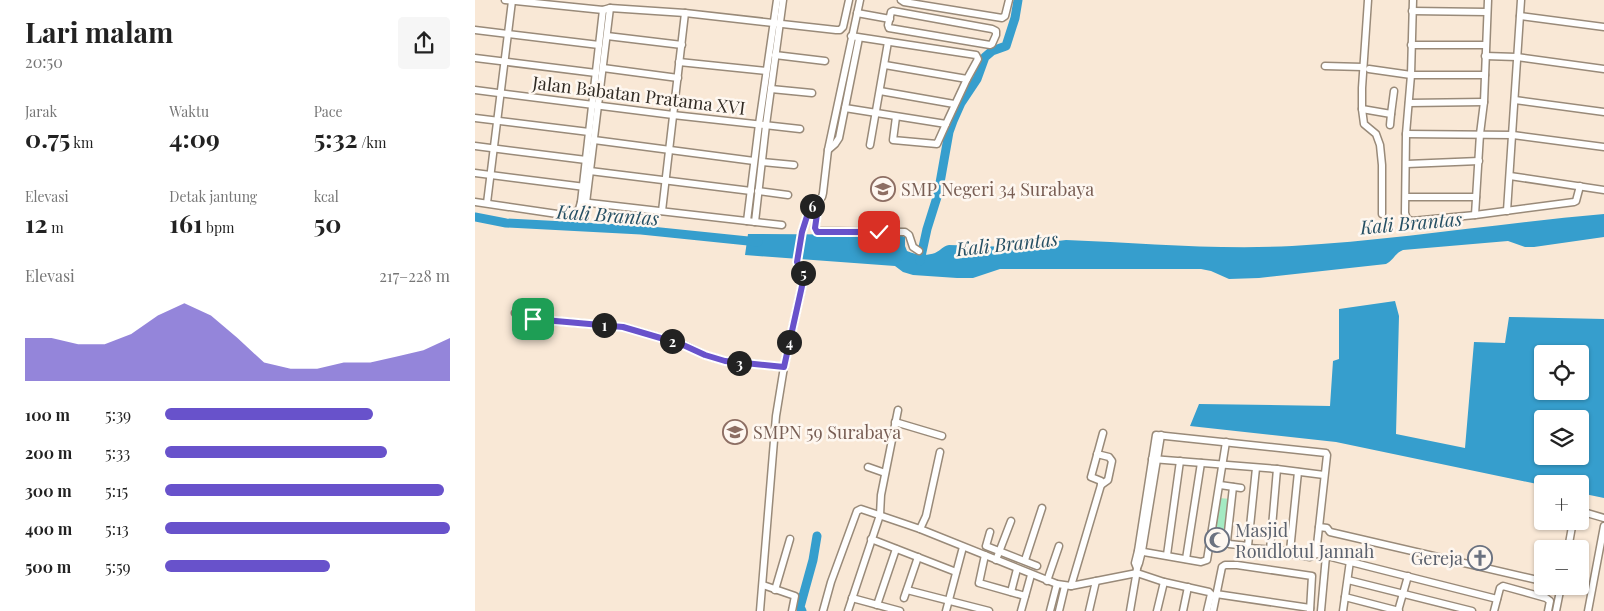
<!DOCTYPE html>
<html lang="id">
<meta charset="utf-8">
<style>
body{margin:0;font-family:"Playfair Display",serif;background:#f6f6f6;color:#222;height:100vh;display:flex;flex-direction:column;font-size:19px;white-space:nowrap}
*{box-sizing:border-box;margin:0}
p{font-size:16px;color:#767676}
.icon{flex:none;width:28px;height:28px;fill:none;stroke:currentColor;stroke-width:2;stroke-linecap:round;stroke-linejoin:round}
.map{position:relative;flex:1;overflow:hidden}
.side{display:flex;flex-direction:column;background:#fff;width:475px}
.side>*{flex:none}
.buttons{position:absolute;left:1059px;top:345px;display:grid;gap:10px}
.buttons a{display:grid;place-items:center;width:55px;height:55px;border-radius:5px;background:#fff;box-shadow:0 1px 4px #0004;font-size:25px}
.pin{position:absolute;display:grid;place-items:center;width:42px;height:42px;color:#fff;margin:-21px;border-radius:10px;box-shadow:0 2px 8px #0006}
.km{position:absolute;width:25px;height:25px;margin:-12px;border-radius:50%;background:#222;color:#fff;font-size:14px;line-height:25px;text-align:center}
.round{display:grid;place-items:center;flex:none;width:52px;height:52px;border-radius:5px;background:#f6f6f6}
.head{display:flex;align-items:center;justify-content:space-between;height:85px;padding:0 25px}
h1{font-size:28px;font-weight:700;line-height:38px}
.figures{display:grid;grid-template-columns:repeat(3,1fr);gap:8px;height:85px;padding:5px 25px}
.figures div{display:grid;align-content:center}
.figures b{font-size:25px;font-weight:700}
.figures small{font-size:14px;font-weight:400}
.figures p{font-size:14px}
.chart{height:140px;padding:10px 25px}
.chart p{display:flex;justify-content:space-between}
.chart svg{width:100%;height:90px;margin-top:5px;fill:#6852cb;opacity:.7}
ul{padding:0 25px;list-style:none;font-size:16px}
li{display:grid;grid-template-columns:80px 60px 1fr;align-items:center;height:38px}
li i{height:12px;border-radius:6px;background:#6852cb}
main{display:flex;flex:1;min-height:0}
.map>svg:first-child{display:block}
.green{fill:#a4eac3}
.water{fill:#369ecd;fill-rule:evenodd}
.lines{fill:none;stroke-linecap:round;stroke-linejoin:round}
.river{stroke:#369ecd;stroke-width:9}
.minor-casing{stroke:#998a79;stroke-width:9}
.minor{stroke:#fff;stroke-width:6}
.route-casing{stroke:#fff;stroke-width:10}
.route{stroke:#6852cb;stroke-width:6}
.labels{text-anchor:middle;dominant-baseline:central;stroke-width:5;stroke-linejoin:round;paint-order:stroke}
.street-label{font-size:18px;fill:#312b24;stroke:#fef7f0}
.education-label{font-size:18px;fill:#785e54;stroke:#fef7f0;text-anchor:start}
.worship-label{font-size:18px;fill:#5b616d;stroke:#fef7f0;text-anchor:start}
.water-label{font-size:19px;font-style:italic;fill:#265064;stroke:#fef7f0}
</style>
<main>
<section class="side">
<div class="head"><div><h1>Lari malam</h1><p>20:50</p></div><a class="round"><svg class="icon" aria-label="share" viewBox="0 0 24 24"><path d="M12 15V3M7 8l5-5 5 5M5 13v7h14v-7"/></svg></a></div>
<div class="figures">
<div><p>Jarak</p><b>0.75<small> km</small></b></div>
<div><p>Waktu</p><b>4:09</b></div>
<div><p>Pace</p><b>5:32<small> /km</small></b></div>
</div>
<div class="figures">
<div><p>Elevasi</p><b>12<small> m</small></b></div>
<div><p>Detak jantung</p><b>161<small> bpm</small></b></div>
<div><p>kcal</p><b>50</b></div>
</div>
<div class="chart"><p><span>Elevasi</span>217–228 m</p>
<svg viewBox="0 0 160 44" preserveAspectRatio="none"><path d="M0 44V23L10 23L20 26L30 26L40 21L50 12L60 6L70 12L80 23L90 35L100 38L110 38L120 35L130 35L140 32L150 29L160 23V44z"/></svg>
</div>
<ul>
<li><b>100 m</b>5:39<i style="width:73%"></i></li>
<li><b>200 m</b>5:33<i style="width:78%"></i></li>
<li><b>300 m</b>5:15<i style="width:98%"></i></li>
<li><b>400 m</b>5:13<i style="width:100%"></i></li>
<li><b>500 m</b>5:59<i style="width:58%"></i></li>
</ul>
</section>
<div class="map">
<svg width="1129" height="611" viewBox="0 0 1129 611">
<rect width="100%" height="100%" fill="#f9e8d6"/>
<polygon class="green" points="744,498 756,499 750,533 739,532"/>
<g class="water">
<path d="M1129,214V237L1059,247H1050L1033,241L928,250C920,253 918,261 911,264L784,278L754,279L736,271L726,269H525L498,278H482L438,275L428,272L420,266L270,255L273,234L425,235L430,237V246L432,251C440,255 452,256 460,253C466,250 468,246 474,245L570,248L583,241L591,240C666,243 742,250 817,246C921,240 1025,223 1129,214Z"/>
<path d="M920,301L924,316L921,434L990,448L999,342L1030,343L1034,317L1129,319V498L1105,493V484L1067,485L861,442L715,426L724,404L855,406L858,361L864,359V309ZM1068,354H1105V391H1068ZM1068,419H1105V456H1068Z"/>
</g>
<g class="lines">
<g class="river">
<polyline points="0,217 31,223 166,230 283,242"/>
<polyline points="445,261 452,229 463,194 474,132 478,121 486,103 502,79 510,57 517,51 531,46 540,18 543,0"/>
<polyline points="327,611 325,607 338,560 342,536"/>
</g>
<defs>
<g id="minor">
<polyline points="30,0 128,10 135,8 210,13 361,30 365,30 368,27 374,0"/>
<polyline points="426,0 429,2 527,18 530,16 534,0"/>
<polyline points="893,0 887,88 887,109 889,124 901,134 905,145 907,165 907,214"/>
<polyline points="938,0 936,75 931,134 930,213 932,219 937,221 1000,215 1099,202 1101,201 1105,186"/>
<polygon points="418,11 517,29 521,31 521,35 517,44 515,45 414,28 413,25 416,12"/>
<polyline points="937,11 1012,12"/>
<polyline points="382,13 415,19"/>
<polyline points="1045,16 1129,27"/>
<polyline points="0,30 124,45"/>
<polyline points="132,36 207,45"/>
<polyline points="376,36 501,55 503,59 492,79"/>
<polyline points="936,45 1010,45"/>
<polyline points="300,55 350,61"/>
<polyline points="1010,56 1042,57 1129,69"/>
<polyline points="0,58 121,73"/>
<polyline points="204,62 291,71"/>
<polyline points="850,66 888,67"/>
<polyline points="128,68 203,78"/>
<polyline points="894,69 936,75 1010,75"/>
<polyline points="296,89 337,93"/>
<polyline points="0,90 198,115 325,129"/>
<polyline points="405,91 479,104"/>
<polyline points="1040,100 1129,112"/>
<polyline points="934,103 1009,102"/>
<polyline points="370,108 471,124 492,79 410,65"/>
<polyline points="887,109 916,114 919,91"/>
<polyline points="421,117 418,140 462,144 471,124"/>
<polyline points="0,118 114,132"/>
<polyline points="915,125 916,114"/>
<polyline points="931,134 1038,135 1129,147"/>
<polyline points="119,140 279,161"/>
<polyline points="395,145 413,42"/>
<polyline points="0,146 111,160"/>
<polyline points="353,150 360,144 364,138 384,38"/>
<polyline points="287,162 319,165"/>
<polyline points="932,164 1004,161"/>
<polyline points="115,171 276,191"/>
<polyline points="0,173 110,187"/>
<polyline points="1035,176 1129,190"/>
<polyline points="283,191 313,195"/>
<polyline points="931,197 1001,197"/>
<polyline points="344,200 340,228 342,231 430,232 434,235 438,247 444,251"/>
<polyline points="0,202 89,215 98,214 104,209 106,202 128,10"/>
<polyline points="106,202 307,225"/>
<polyline points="12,203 37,1"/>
<polyline points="111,203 135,8"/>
<polyline points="187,211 210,13"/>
<polyline points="1032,211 1046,0"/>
<polyline points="1000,215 1005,134 1009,102 1013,0"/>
<polyline points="272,221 284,124 302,0"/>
<polyline points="280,222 291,125 308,0"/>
<polyline points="40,313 58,319 148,327 207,344 230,355 250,361 309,367"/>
<polyline points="420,422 467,436"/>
<polyline points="622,454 634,457 637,461 633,480 626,485"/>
<polyline points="677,459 802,469 849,475"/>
<polyline points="393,467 410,473"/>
<polyline points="745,485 766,488"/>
<polyline points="758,487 752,541 754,544 773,546 781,468"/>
<polyline points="1105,511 1129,518"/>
<polyline points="844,527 852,528 855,532 1067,581"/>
<polyline points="445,529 451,516 465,452"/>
<polyline points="515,532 511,546 562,566"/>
<polyline points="396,539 481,572"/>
<polyline points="773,546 774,548 815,551 817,554 835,557 841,554 848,555 1022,599"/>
<polyline points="1093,549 1098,521"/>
<polyline points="795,550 802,469"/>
<polyline points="663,551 726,562 732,560 751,442"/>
<polyline points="815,551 823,472"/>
<polyline points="510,555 504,583 550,596"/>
<polyline points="692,555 705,461"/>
<polyline points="711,559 726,463"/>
<polyline points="521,560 536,521"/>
<polyline points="550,560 567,508"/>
<polyline points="662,568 664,563 667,551 686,435"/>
<polyline points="873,580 997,611"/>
<polyline points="572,581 584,546"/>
<polyline points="288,585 320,596 317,611"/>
<polyline points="596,586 626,485 626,481 616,477 628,433"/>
<polyline points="300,590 315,539"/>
<polyline points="432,590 514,611"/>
<polyline points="536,592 542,569"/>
<polyline points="741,594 835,608"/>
<polyline points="870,597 924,611"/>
<polyline points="377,598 425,611"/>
<polyline points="429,598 443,557"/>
<polyline points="402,605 421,549"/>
<polyline points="285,611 301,416 309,367 329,277 322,262 327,232 333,213 336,207 347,197 348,193 353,150 385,0"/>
<polyline points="348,611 356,582 382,511 386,509 445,529 582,584 596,586 662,573 689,582 734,592 736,594 732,611"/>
<polyline points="373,611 405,515 406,495 423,410"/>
<polyline points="471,611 488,547"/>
<polyline points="546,611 556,575"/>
<polyline points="575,611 582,584"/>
<polyline points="584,611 590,586"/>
<polyline points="614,611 621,581"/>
<polyline points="655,611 661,576 662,568 660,563 663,551 681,435 851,453 852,455 841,554"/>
<polyline points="682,611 689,582"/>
<polyline points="708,611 713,587"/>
<polyline points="738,611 747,567 750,565 762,565 837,576 835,611"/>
<polyline points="846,611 851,556"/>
<polyline points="868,611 875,561"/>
<polyline points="923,611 933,576"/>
<polyline points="1019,611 1025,588 1028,586 1071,598 1075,601 1073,611"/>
<polyline points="1081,611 1086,586"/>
<polyline points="1113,611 1129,526"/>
</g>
</defs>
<use href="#minor" class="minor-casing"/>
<use href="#minor" class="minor"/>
</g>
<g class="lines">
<defs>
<polyline id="route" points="58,319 148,327 206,344 230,355 250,361 309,367 329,277 322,262 327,232 334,210 344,200 340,228 342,232 404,232"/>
</defs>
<use href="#route" class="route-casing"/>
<use href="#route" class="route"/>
</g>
<defs>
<symbol id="school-ring" viewBox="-11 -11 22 22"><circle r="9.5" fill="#fef7f0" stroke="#8d6e63" stroke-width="1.5"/><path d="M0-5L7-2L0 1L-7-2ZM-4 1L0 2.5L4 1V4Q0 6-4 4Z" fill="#8d6e63"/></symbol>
<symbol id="mosque-ring" viewBox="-11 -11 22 22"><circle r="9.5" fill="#fef7f0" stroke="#6b7280" stroke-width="1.5"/><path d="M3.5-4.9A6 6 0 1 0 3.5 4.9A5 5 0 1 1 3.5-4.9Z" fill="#6b7280"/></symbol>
<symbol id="church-ring" viewBox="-11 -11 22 22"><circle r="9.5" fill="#fef7f0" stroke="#6b7280" stroke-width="1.5"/><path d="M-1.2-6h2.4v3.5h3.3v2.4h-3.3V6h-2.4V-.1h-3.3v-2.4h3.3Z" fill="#6b7280"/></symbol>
</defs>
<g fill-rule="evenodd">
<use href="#school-ring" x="394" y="175" width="28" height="28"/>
<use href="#school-ring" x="246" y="418" width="28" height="28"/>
<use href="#mosque-ring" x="728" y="526" width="28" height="28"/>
<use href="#church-ring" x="991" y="544" width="28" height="28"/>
</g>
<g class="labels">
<g class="street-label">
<text transform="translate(164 95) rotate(7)">Jalan Babatan Pratama XVI</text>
</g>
<g class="education-label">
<text x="426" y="189">SMP Negeri 34 Surabaya</text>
<text x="278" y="432">SMPN 59 Surabaya</text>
</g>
<g class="worship-label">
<text x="760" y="530">Masjid<tspan x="760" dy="21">Roudlotul Jannah</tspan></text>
<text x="988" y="558" text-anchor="end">Gereja</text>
</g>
<g class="water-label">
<text transform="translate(133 214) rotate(4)">Kali Brantas</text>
<text transform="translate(936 222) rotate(-5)">Kali Brantas</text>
<text transform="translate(532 243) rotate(-6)">Kali Brantas</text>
</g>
</g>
</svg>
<div class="buttons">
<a><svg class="icon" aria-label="locate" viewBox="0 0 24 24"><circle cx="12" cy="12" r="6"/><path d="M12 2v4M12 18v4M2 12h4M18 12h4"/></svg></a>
<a><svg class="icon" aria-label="layers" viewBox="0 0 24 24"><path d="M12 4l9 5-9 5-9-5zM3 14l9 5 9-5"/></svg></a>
<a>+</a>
<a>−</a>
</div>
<div class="pin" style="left:58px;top:319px;background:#1e9e55"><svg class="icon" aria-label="arrive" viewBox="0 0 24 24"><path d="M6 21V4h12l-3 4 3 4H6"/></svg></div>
<div class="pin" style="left:404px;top:232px;background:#d93025"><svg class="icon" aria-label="check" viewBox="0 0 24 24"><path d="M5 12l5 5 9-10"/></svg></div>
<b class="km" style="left:129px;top:325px">1</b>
<b class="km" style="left:197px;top:341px">2</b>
<b class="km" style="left:264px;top:363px">3</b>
<b class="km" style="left:314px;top:342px">4</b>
<b class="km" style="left:328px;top:273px">5</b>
<b class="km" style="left:337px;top:206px">6</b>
</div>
</main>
